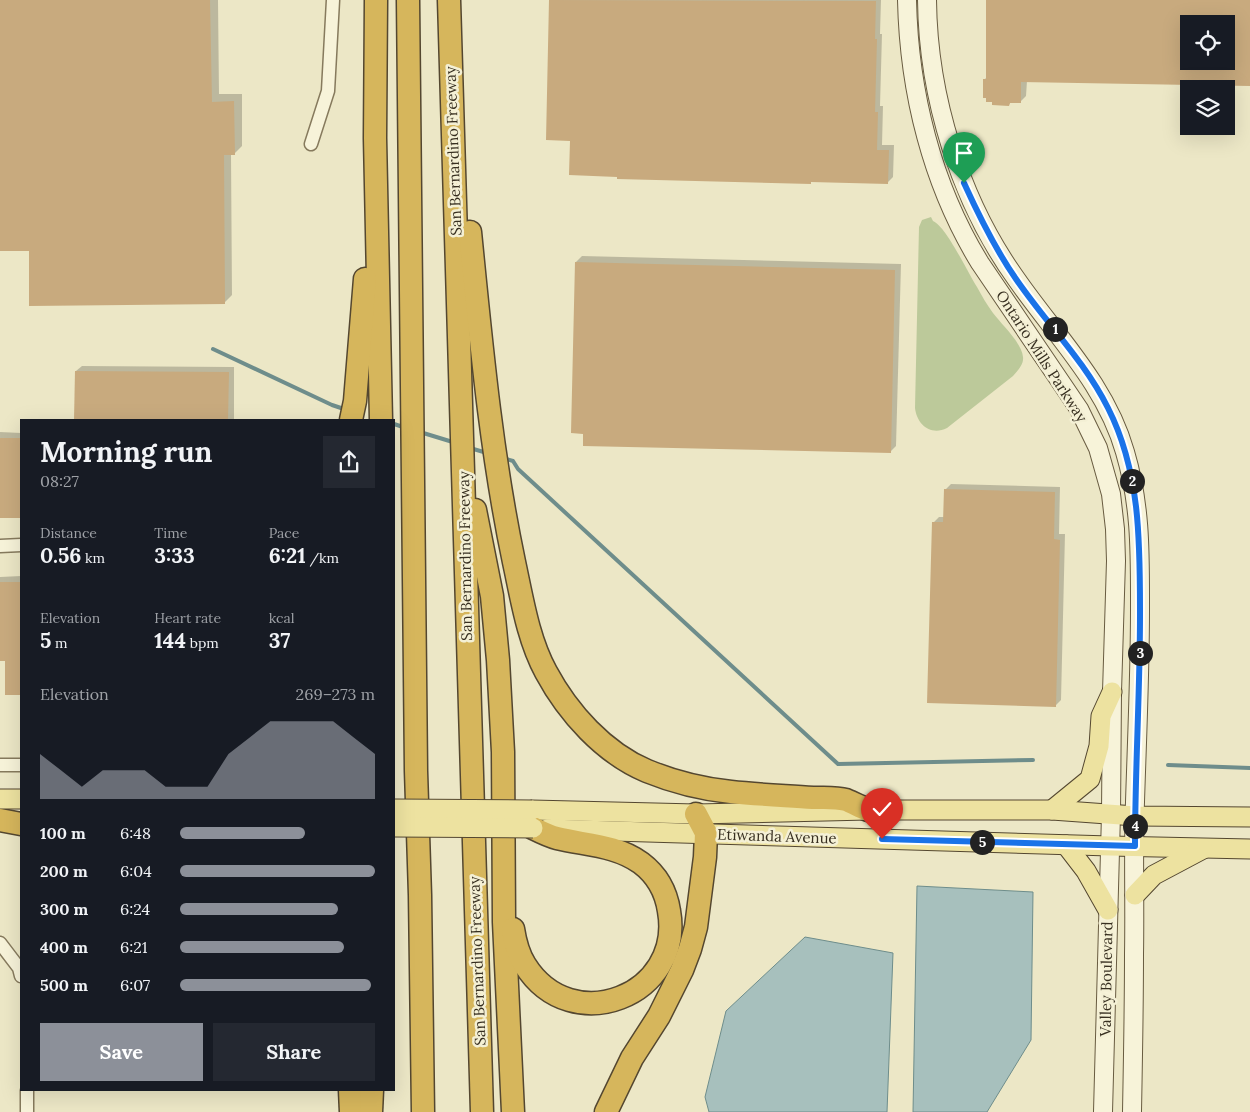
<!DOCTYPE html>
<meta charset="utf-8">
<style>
body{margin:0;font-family:Lora,serif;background:#242831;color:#f1f3f6;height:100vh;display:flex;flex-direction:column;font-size:19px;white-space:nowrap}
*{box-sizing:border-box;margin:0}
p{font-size:16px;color:#9ea1a6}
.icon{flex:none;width:28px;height:28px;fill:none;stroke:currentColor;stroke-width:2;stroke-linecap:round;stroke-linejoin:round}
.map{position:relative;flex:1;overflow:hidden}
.panel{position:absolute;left:20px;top:419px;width:375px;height:672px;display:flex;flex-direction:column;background:#171b24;border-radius:0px;box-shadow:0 5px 20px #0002}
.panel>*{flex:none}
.fabs{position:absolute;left:1180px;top:15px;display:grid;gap:10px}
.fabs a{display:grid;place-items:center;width:55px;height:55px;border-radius:0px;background:#171b24;box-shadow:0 5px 20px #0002;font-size:25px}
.pin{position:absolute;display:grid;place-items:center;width:42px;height:42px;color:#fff;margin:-51px -21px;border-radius:50% 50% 50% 0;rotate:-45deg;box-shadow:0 0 5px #0007}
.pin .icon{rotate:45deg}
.km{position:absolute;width:25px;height:25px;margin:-12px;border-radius:50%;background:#222;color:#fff;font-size:14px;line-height:25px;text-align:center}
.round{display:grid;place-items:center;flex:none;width:52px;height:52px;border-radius:0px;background:#242831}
.headline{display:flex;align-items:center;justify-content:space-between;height:85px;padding:0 20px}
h1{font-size:28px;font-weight:700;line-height:38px}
.metrics{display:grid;grid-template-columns:repeat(3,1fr);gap:8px;height:85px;padding:5px 20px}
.metrics div{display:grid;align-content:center}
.metrics b{font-size:21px;font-weight:700}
.metrics small{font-size:14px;font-weight:400}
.metrics p{font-size:14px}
.chart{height:140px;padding:10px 20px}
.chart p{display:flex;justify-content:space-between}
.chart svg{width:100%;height:90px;margin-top:5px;fill:#8c9099;opacity:.7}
.cta{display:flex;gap:10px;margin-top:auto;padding:10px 20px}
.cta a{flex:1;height:58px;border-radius:0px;background:#8c9099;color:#fff;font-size:20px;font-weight:700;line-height:58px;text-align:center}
.cta a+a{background:#242831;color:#f1f3f6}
ul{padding:0 20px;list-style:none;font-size:16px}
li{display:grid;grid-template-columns:80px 60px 1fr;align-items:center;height:38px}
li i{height:12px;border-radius:6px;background:#8c9099}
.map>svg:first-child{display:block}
.green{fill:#bcc99a}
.water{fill:#a7c0bd;stroke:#6e8d8b}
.shadow{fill:#0003;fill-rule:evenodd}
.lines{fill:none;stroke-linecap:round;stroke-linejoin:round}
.stream{stroke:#6e8d8b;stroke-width:4}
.building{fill:#c8aa7e;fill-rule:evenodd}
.minor-casing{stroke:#867a5d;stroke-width:15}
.secondary-casing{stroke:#685b40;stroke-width:20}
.primary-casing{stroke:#544730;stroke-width:21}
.motorway-casing{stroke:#544730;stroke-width:25}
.minor{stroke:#f7f3d9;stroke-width:12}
.secondary{stroke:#f7f3d9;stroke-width:18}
.primary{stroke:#ede2a0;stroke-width:19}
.motorway{stroke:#d6b65c;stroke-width:22}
.primary-bridge-casing{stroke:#544730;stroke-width:21;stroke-linecap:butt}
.primary-bridge{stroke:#ede2a0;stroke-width:19}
.route-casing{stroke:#fff;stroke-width:10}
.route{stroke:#1a73e8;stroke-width:6}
.labels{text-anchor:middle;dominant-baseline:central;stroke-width:5;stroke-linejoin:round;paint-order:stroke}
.street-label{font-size:15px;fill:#372f20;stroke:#f4f0d5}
</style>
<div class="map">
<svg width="1250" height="1112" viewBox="0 0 1250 1112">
<rect width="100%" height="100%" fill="#ece7c6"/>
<path class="green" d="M931,217L933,221C946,226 968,273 977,287C982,296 987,305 993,313C1002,325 1022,343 1023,357C1024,365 1017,371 1013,376L947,428C931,436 917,425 915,408L919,227L922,220Z"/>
<g class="water">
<polygon points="917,886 1033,892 1031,1040 987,1112 913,1112"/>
<polygon points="805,937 893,953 887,1112 709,1112 705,1097 726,1011"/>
</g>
<g class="shadow">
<polygon points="0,0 218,0 219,94 242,94 242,146 234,154 231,154 232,295 225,302 30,250 0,250"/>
<polygon points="550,0 881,0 880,34 882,34 880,106 883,106 882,145 894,145 893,177 888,182 813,180 811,182 571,139 547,139"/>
<path d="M987,0H1250V85L1027,81L1026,96L1021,101H1012L1009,104L985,79L988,76ZM1189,24H1226V61H1189Z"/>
<polygon points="582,256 901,264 896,446 890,452 576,262"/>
<polygon points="82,366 234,367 234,420 76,420 76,371"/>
<polygon points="0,432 21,433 21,517 0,517"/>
<polygon points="951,484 1060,487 1059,534 1065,534 1061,700 1055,706 933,523 939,517 944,517 945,490"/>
<polygon points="21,576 21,694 7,694 6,660 0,660 0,577"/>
</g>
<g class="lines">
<g class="stream">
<polyline points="213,349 332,405 347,410"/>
<polyline points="394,424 406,428"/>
<polyline points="420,432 456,443"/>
<polyline points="470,448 487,453"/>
<polyline points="503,458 513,461 518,469 838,764 1033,760"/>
<polyline points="1168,765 1250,768"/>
</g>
</g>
<g class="building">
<polygon points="0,0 210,0 212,102 234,101 235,155 224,155 225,304 29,306 29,251 0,251"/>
<polygon points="549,0 876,1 875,39 877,39 875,112 878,112 877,150 889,150 888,184 811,182 811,184 617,179 617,177 569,175 570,141 546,140"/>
<path d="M986,0H1250V86L1021,82V103H1010L1009,106L992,105V102H986V98H983V79H986ZM1189,24H1226V61H1189Z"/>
<polygon points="575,262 895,270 891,453 583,446 583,434 571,433"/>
<polygon points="75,371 229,372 228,420 74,420"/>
<rect x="0" y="438" width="21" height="80"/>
<polygon points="944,489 1055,492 1054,539 1060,540 1056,707 927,703 932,522 943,522"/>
<polygon points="0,582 21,582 21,695 5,695 5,661 0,661"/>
</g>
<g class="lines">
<defs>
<g id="minor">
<polyline points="311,144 328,91 333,0"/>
<polyline points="0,546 21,545"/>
<polyline points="0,765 21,765"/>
<polyline points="0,943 19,968 21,976"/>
<polyline points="27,1090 27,1112"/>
</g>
<g id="secondary">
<path d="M907,0C909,92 932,185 980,263L1079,409L1098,448L1111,494L1115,529L1116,561L1112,692L1111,814L1103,1112"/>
<path d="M927,0C928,97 960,201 1017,280C1056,336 1106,385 1125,452C1141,506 1140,554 1140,609C1140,673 1137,738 1135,802C1133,852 1135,903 1134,954C1134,1007 1133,1059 1132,1112"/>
</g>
<g id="primary">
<polyline points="0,799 21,799"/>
<polyline points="532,810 696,814 868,810 1052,810 1135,816 1250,817"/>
<polyline points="1052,810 1090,779 1099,746 1101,716 1112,692"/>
<polyline points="547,829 1110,846 1250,849"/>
<polyline points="1066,845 1086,871 1108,910"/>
<polyline points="1135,895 1154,875 1203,849"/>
</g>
<g id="motorway">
<polyline points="376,0 375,138 381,420"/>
<polyline points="408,0 416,771 420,895 423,1112"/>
<polyline points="449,0 482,1112"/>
<path d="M470,232C481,342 491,453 514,562C522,599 528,639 546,672C568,713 604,753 647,771C674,782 702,789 731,792C758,795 786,796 813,798C823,798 836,797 846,800C853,803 861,807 868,810"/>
<polyline points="351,420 355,401 365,279"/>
<polyline points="475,510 492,596 498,660 503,752 504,922 513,1112"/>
<polyline points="0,820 21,824"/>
<path d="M513,929C515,942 518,954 525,965C572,1040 684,995 669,911C666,891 657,875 641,863C616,845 586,845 557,838C549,836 541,832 533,828"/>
<polyline points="350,1090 351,1112"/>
<polyline points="371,1112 372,1090"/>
<polyline points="606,1112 632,1058 659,1016 682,970 690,949 696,927 705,857 706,833 696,814"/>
</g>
</defs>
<use href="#minor" class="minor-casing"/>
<use href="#secondary" class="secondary-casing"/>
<use href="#primary" class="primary-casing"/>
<use href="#motorway" class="motorway-casing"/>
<use href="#minor" class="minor"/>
<use href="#secondary" class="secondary"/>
<use href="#primary" class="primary"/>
<use href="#motorway" class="motorway"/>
<defs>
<g id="primary-bridge">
<polyline points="394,809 532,810"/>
<polyline points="394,827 533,828"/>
</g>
</defs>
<use href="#primary-bridge" class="primary-bridge-casing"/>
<use href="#primary-bridge" class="primary-bridge"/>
</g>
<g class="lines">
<defs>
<path id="route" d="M882,839L1135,846C1135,769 1140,693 1140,616C1140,545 1141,473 1108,408C1084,360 1046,323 1016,279C995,249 979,216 964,183"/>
</defs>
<use href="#route" class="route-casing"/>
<use href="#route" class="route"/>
</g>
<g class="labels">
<g class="street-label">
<text transform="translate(453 151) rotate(-92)">San Bernardino Freeway</text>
<text transform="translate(1042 356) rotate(57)">Ontario Mills Parkway</text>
<text transform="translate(465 556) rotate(-91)">San Bernardino Freeway</text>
<text transform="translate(777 836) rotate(2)">Etiwanda Avenue</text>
<text transform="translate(477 961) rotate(-92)">San Bernardino Freeway</text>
<text transform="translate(1106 979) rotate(-89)">Valley Boulevard</text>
</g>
</g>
</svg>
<div class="fabs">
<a><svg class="icon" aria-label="locate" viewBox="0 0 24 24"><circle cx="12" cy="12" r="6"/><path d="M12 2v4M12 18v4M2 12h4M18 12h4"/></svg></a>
<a><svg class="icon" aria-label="layers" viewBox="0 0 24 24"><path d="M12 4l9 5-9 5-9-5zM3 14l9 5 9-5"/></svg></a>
</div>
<div class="pin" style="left:964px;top:183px;background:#1e9e55"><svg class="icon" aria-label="arrive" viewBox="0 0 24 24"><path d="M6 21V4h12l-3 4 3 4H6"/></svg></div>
<div class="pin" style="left:882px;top:839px;background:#d93025"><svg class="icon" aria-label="check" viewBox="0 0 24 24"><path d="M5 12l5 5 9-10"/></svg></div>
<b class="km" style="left:1055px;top:329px">1</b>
<b class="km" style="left:1132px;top:481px">2</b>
<b class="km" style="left:1140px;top:653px">3</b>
<b class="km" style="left:1135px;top:826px">4</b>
<b class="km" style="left:982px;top:842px">5</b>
<section class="panel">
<div class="headline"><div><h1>Morning run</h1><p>08:27</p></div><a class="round"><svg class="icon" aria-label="share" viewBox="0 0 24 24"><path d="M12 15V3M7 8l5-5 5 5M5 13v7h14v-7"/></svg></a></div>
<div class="metrics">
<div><p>Distance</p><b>0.56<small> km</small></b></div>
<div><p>Time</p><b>3:33</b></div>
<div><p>Pace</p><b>6:21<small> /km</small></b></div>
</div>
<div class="metrics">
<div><p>Elevation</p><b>5<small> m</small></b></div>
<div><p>Heart rate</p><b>144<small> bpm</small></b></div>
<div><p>kcal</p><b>37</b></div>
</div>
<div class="chart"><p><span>Elevation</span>269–273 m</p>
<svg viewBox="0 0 160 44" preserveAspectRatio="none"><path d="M0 44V22L10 30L20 38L30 30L40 30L50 30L60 38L70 38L80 38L90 22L100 14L110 6L120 6L130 6L140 6L150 14L160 22V44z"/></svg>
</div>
<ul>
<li><b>100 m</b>6:48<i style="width:64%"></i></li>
<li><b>200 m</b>6:04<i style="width:100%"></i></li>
<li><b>300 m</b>6:24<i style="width:81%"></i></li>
<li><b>400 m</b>6:21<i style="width:84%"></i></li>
<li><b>500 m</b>6:07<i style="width:98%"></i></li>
</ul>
<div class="cta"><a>Save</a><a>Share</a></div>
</section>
</div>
